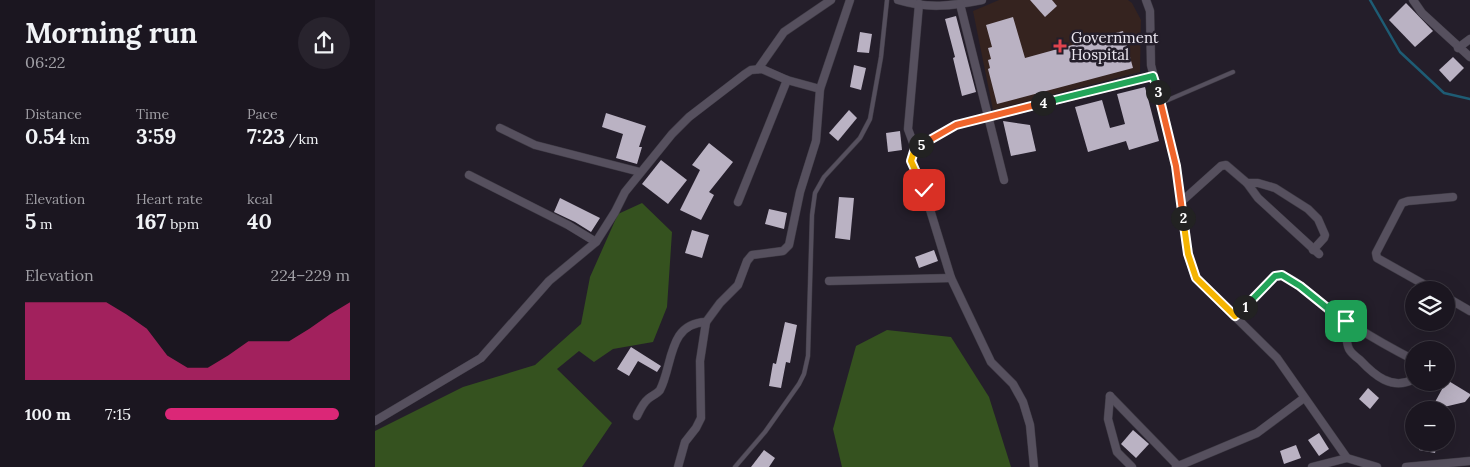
<!DOCTYPE html>
<meta charset="utf-8">
<style>
body{margin:0;font-family:Lora,serif;background:#28232d;color:#f1f3f6;height:100vh;display:flex;flex-direction:column;font-size:19px;white-space:nowrap}
*{box-sizing:border-box;margin:0}
p{font-size:16px;color:#a09fa5}
.icon{flex:none;width:28px;height:28px;fill:none;stroke:currentColor;stroke-width:2;stroke-linecap:round;stroke-linejoin:round}
.map{position:relative;flex:1;overflow:hidden}
.drawer{display:flex;flex-direction:column;background:#1b1620;width:375px}
.drawer>*{flex:none}
.buttons{position:absolute;left:1030px;top:281px;display:grid;gap:10px}
.buttons a{display:grid;place-items:center;width:50px;height:50px;border-radius:50%;background:#1b1620;box-shadow:0 5px 20px #0002,0 0 0 1px #39353e;font-size:25px}
.pin{position:absolute;display:grid;place-items:center;width:42px;height:42px;color:#fff;margin:-21px;border-radius:10px;box-shadow:0 2px 8px #0006}
.km{position:absolute;width:25px;height:25px;margin:-12px;border-radius:50%;background:#222;color:#fff;font-size:14px;line-height:25px;text-align:center}
.round{display:grid;place-items:center;flex:none;width:52px;height:52px;border-radius:26px;background:#28232d}
.overview{display:flex;align-items:center;justify-content:space-between;height:85px;padding:0 25px}
h1{font-size:28px;font-weight:700;line-height:38px}
.figures{display:grid;grid-template-columns:repeat(3,1fr);gap:8px;height:85px;padding:5px 25px}
.figures div{display:grid;align-content:center}
.figures b{font-size:21px;font-weight:700}
.figures small{font-size:14px;font-weight:400}
.figures p{font-size:14px}
.chart{height:140px;padding:10px 25px}
.chart p{display:flex;justify-content:space-between}
.chart svg{width:100%;height:90px;margin-top:5px;fill:#db2777;opacity:.7}
ul{padding:0 25px;list-style:none;font-size:16px}
li{display:grid;grid-template-columns:80px 60px 1fr;align-items:center;height:38px}
li i{height:12px;border-radius:6px;background:#db2777}
main{display:flex;flex:1;min-height:0}
.map>svg:first-child{display:block}
.medical{fill:#35231f}
.green{fill:#35521f}
.lines{fill:none;stroke-linecap:round;stroke-linejoin:round}
.stream{stroke:#1e5c74;stroke-width:2.5}
.building{fill:#bab2c3}
.service-casing{stroke:#3e3a44;stroke-width:5}
.minor-casing{stroke:#3e3a44;stroke-width:9}
.service{stroke:#56505e;stroke-width:4}
.minor{stroke:#56505e;stroke-width:8}
.split-1-casing{stroke:#fff;stroke-width:10}
.split-2-casing{stroke:#fff;stroke-width:10}
.split-3-casing{stroke:#fff;stroke-width:10}
.split-4-casing{stroke:#fff;stroke-width:10}
.split-5-casing{stroke:#fff;stroke-width:10}
.split-6-casing{stroke:#fff;stroke-width:10}
.split-1{stroke:#22a559;stroke-width:6}
.split-2{stroke:#f5b400;stroke-width:6}
.split-3{stroke:#f0652b;stroke-width:6}
.split-4{stroke:#22a559;stroke-width:6}
.split-5{stroke:#f0652b;stroke-width:6}
.split-6{stroke:#f5b400;stroke-width:6}
.health-dot{fill:#e0444e;stroke:#241e2a;stroke-width:2}
.labels{text-anchor:middle;dominant-baseline:central;stroke-width:5;stroke-linejoin:round;paint-order:stroke}
.poi-label{font-size:15px;fill:#ede9f2;stroke:#241e2a;text-anchor:start}
</style>
<main>
<section class="drawer">
<div class="overview"><div><h1>Morning run</h1><p>06:22</p></div><a class="round"><svg class="icon" aria-label="share" viewBox="0 0 24 24"><path d="M12 15V3M7 8l5-5 5 5M5 13v7h14v-7"/></svg></a></div>
<div class="figures">
<div><p>Distance</p><b>0.54<small> km</small></b></div>
<div><p>Time</p><b>3:59</b></div>
<div><p>Pace</p><b>7:23<small> /km</small></b></div>
</div>
<div class="figures">
<div><p>Elevation</p><b>5<small> m</small></b></div>
<div><p>Heart rate</p><b>167<small> bpm</small></b></div>
<div><p>kcal</p><b>40</b></div>
</div>
<div class="chart"><p><span>Elevation</span>224–229 m</p>
<svg viewBox="0 0 160 44" preserveAspectRatio="none"><path d="M0 44V6L10 6L20 6L30 6L40 6L50 12L60 19L70 32L80 38L90 38L100 32L110 25L120 25L130 25L140 19L150 12L160 6V44z"/></svg>
</div>
<ul>
<li><b>100 m</b>7:15<i style="width:94%"></i></li>
</ul>
</section>
<div class="map">
<svg width="1095" height="467" viewBox="0 0 1095 467">
<rect width="100%" height="100%" fill="#241e2a"/>
<polygon class="medical" points="624,0 753,0 757,3 766,20 765,72 618,110 598,11"/>
<g class="green">
<polygon points="267,203 297,232 292,307 278,342 238,349 219,362 204,351 182,369 237,423 207,467 0,467 0,431 88,387 160,365 206,324 215,277 243,214"/>
<polygon points="512,330 576,337 614,397 636,467 467,467 458,429 481,346"/>
</g>
<g class="lines">
<polyline class="stream" points="995,0 1025,52 1069,93 1095,99"/>
</g>
<g class="building">
<polygon points="655,0 677,0 682,6 670,17"/>
<polygon points="1031,3 1058,31 1040,47 1014,20"/>
<polygon points="581,16 601,92 587,96 578,58 580,57 570,19"/>
<polygon points="638,17 650,58 748,31 758,68 622,104 613,69 615,68 613,60 616,59 613,48 617,47 611,25"/>
<polygon points="485,32 497,34 494,53 482,52"/>
<polygon points="1078,57 1089,68 1075,82 1064,70"/>
<polygon points="479,65 491,68 486,90 475,87"/>
<polygon points="770,87 784,141 754,150 751,141 713,152 700,107 727,100 735,128 750,124 742,94"/>
<polygon points="474,110 482,118 463,141 454,133"/>
<polygon points="231,113 271,126 264,147 267,147 262,164 241,158 248,134 227,127"/>
<polygon points="628,121 655,125 661,151 636,156"/>
<polygon points="525,131 527,150 513,152 511,133"/>
<polygon points="334,143 358,162 334,192 339,195 326,220 305,210 325,170 317,165"/>
<polygon points="286,160 312,180 293,204 267,184"/>
<polygon points="464,197 479,198 475,240 460,238"/>
<polygon points="185,198 225,218 216,232 200,222 179,212"/>
<polygon points="394,209 412,213 409,229 390,224"/>
<polygon points="317,230 334,235 327,258 310,253"/>
<polygon points="559,250 563,261 544,268 540,257"/>
<polygon points="410,322 422,325 415,363 411,362 406,388 394,386 398,363 401,364"/>
<polygon points="256,347 286,366 282,372 263,361 254,376 242,369"/>
<polygon points="1072,380 1095,394 1095,396 1090,402 1069,407 1060,402"/>
<polygon points="993,388 1004,398 995,409 984,399"/>
<polygon points="758,430 774,444 761,458 746,444"/>
<polygon points="944,433 954,449 944,456 933,440"/>
<polygon points="1045,442 1062,442 1060,453 1044,450"/>
<polygon points="921,445 926,458 909,464 905,451"/>
<polygon points="389,450 400,458 394,467 376,467"/>
</g>
<g class="lines">
<defs>
<g id="service">
<polyline points="786,103 858,72"/>
<polyline points="360,467 390,432 424,384 429,374 433,356 437,215 440,193 449,177 485,138 495,119 506,57 512,0"/>
</g>
<g id="minor">
<path d="M523,0C553,9 577,6 607,0"/>
<polyline points="771,0 775,11 776,65 801,166 813,254 821,278 902,358 972,458 1002,467"/>
<polyline points="1038,0 1047,13 1095,57"/>
<polyline points="585,4 629,180"/>
<polyline points="1083,48 1095,39"/>
<polyline points="383,69 409,32 456,0"/>
<polyline points="125,128 160,145 265,172"/>
<polyline points="540,148 533,129 544,4"/>
<polyline points="94,175 193,225 221,242"/>
<polyline points="872,183 883,198 944,254"/>
<polyline points="363,202 412,80"/>
<polyline points="806,202 846,166 851,165 872,183 883,183 900,188 933,209 943,219 950,235 949,238 938,250"/>
<polyline points="454,281 576,278"/>
<polyline points="1059,290 1002,258 1001,253 1027,203 1033,201 1078,197"/>
<polyline points="1071,297 1095,311"/>
<path d="M860,316L900,276C913,274 925,285 934,293C966,320 1002,341 1039,360"/>
<path d="M971,321C972,330 970,341 974,349C976,353 981,357 985,360C999,375 1017,391 1039,379"/>
<polyline points="735,396 803,466"/>
<polyline points="735,396 733,419 742,452 757,467"/>
<path d="M262,416C265,410 268,403 273,399C276,396 282,394 285,390C298,365 293,323 331,322"/>
<polyline points="0,421 106,358 174,281 221,242 240,212 250,192 297,134 314,117 370,74 376,70 387,69 412,80 445,89"/>
<polyline points="303,467 310,442 321,428 326,418 325,361 331,322 345,303 363,285 372,261 377,255 408,251 414,245 425,192 441,141 445,89 475,0"/>
<polyline points="659,467 655,425 648,402 638,384 616,362 576,278 549,190 536,161 540,148 581,125 778,76"/>
<polyline points="801,467 882,433 929,398"/>
<polyline points="937,467 972,458"/>
<polyline points="1031,467 1095,461"/>
</g>
</defs>
<use href="#service" class="service-casing"/>
<use href="#minor" class="minor-casing"/>
<use href="#service" class="service"/>
<use href="#minor" class="minor"/>
</g>
<g class="lines">
<defs>
<polyline id="split-1" points="870,307 900,276 907,275 925,286 956,311 971,321"/>
<polyline id="split-2" points="808,218 813,254 821,278 860,316 870,307"/>
<polyline id="split-3" points="783,92 801,166 808,218"/>
<polyline id="split-4" points="668,103 778,76 783,92"/>
<polyline id="split-5" points="546,145 581,125 668,103"/>
<polyline id="split-6" points="546,145 540,148 536,161 549,190"/>
</defs>
<use href="#split-1" class="split-1-casing"/>
<use href="#split-2" class="split-2-casing"/>
<use href="#split-3" class="split-3-casing"/>
<use href="#split-4" class="split-4-casing"/>
<use href="#split-5" class="split-5-casing"/>
<use href="#split-6" class="split-6-casing"/>
<use href="#split-1" class="split-1"/>
<use href="#split-2" class="split-2"/>
<use href="#split-3" class="split-3"/>
<use href="#split-4" class="split-4"/>
<use href="#split-5" class="split-5"/>
<use href="#split-6" class="split-6"/>
</g>
<path class="health-dot" d="M682.5 38.5h5v5h5v5h-5v5h-5v-5h-5v-5h5z"/>
<g class="labels">
<g class="poi-label">
<text x="696" y="37">Government<tspan x="696" dy="17">Hospital</tspan></text>
</g>
</g>
</svg>
<div class="buttons">
<a><svg class="icon" aria-label="layers" viewBox="0 0 24 24"><path d="M12 4l9 5-9 5-9-5zM3 14l9 5 9-5"/></svg></a>
<a>+</a>
<a>−</a>
</div>
<div class="pin" style="left:971px;top:321px;background:#1e9e55"><svg class="icon" aria-label="arrive" viewBox="0 0 24 24"><path d="M6 21V4h12l-3 4 3 4H6"/></svg></div>
<div class="pin" style="left:549px;top:190px;background:#d93025"><svg class="icon" aria-label="check" viewBox="0 0 24 24"><path d="M5 12l5 5 9-10"/></svg></div>
<b class="km" style="left:870px;top:307px">1</b>
<b class="km" style="left:808px;top:218px">2</b>
<b class="km" style="left:783px;top:92px">3</b>
<b class="km" style="left:668px;top:103px">4</b>
<b class="km" style="left:546px;top:145px">5</b>
</div>
</main>
